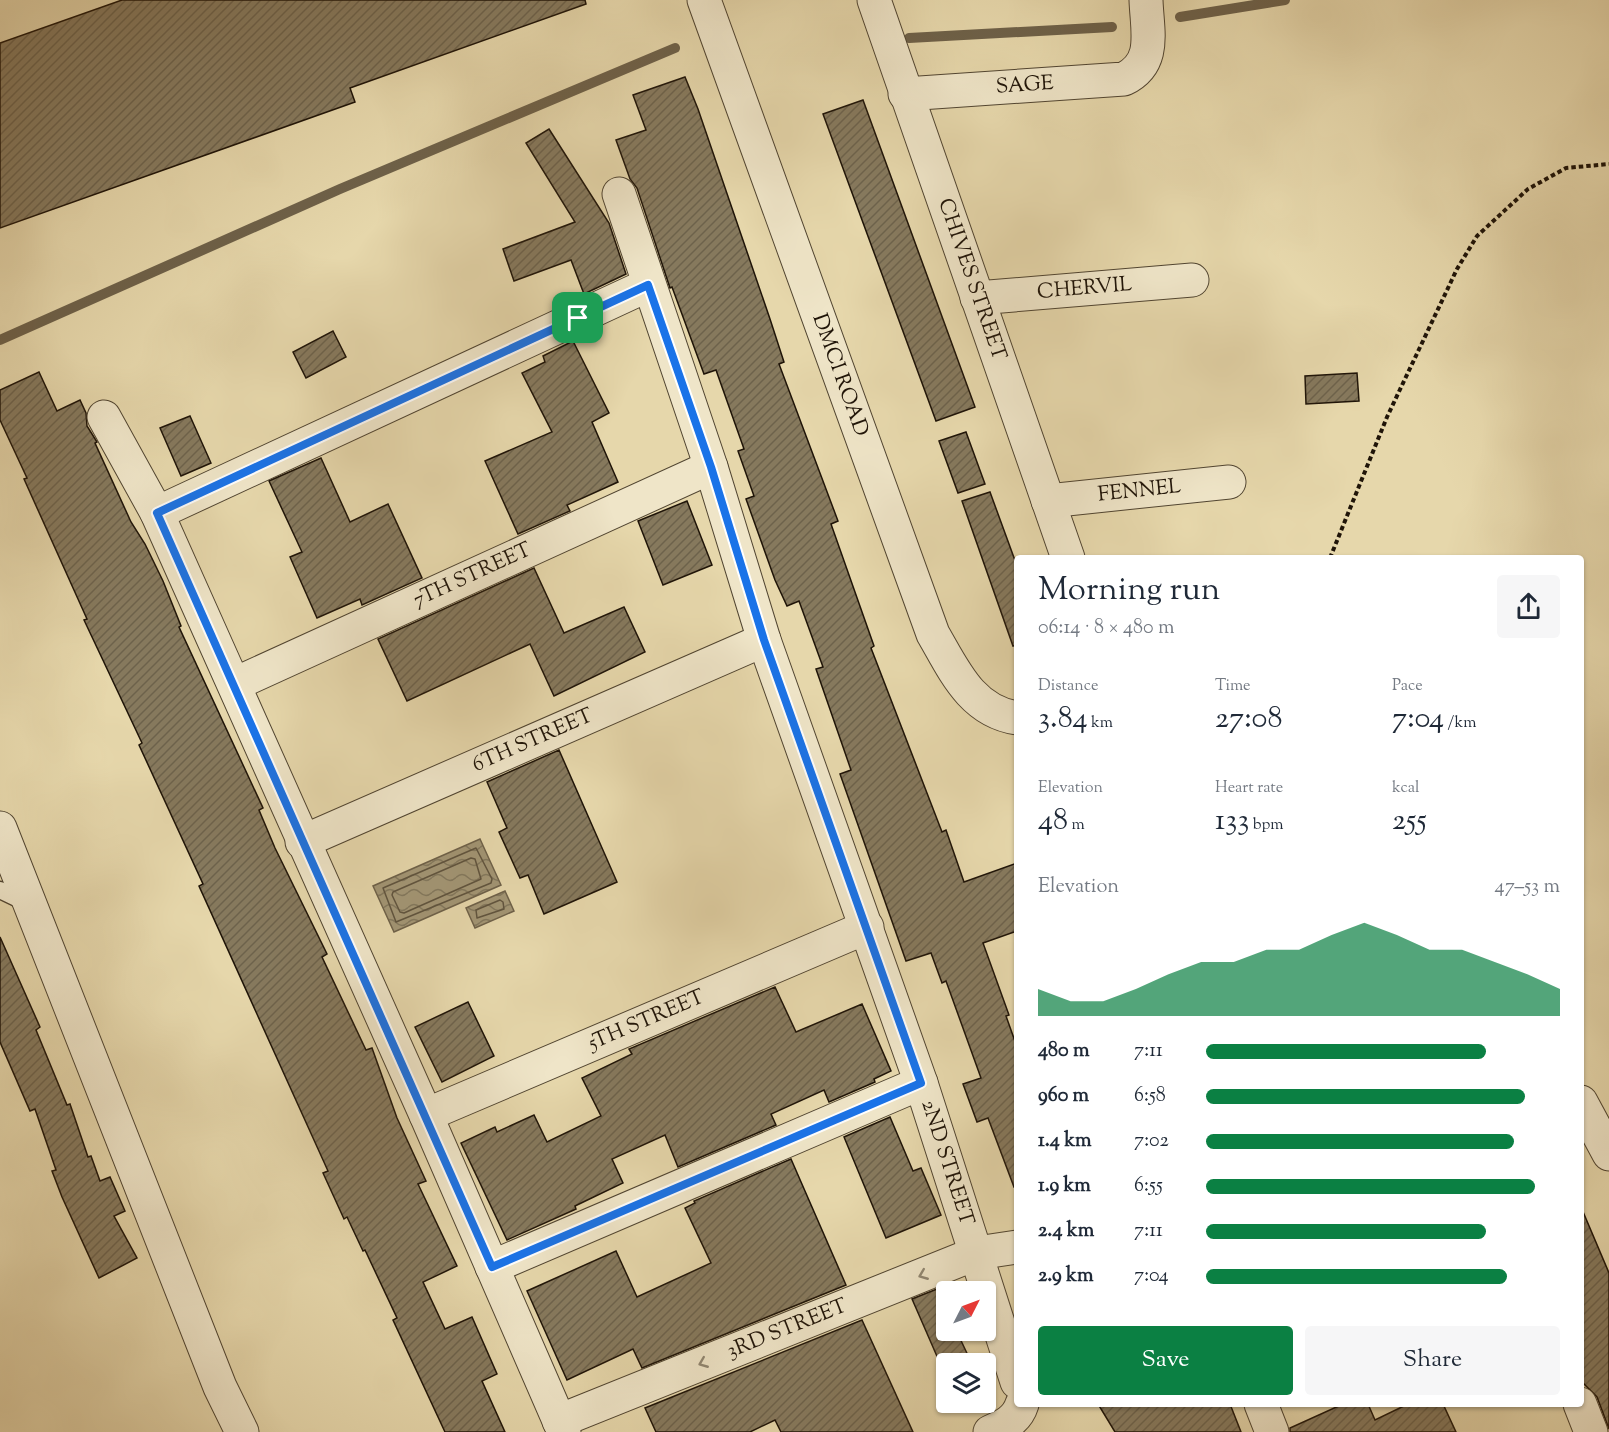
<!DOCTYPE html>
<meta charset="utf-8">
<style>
body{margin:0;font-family:"Sorts Mill Goudy",serif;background:#f6f6f7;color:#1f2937;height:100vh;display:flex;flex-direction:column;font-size:22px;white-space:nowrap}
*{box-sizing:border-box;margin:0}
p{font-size:20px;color:#747a83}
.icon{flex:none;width:33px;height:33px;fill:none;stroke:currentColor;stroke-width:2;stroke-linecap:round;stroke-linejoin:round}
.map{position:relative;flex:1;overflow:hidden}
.drawer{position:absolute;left:1014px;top:555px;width:570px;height:852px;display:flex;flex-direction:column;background:#fff;border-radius:6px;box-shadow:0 2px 4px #0004}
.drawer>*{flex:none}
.needle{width:39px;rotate:48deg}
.tools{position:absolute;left:936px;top:1281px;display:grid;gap:12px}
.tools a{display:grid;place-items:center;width:60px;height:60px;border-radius:6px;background:#fff;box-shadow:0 2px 4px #0004;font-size:30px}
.pin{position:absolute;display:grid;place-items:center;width:51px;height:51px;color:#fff;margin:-26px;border-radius:12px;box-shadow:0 3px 9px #0006}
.round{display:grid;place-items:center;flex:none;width:63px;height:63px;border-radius:6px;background:#f6f6f7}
.head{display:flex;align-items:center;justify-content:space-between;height:102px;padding:0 24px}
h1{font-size:33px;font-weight:600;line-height:45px}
.metrics{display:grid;grid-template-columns:repeat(3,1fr);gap:9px;height:102px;padding:6px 24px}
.metrics div{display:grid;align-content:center}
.metrics b{font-size:30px;font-weight:600}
.metrics small{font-size:16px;font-weight:400}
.metrics p{font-size:16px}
.chart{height:168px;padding:12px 24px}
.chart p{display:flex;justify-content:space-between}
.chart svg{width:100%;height:108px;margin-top:6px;fill:#0b8043;opacity:.7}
.cta{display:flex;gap:12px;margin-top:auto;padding:12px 24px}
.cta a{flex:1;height:69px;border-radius:6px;background:#0b8043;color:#fff;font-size:24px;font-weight:600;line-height:69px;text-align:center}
.cta a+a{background:#f6f6f7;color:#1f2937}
ul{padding:0 24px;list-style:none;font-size:20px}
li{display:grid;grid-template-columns:96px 72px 1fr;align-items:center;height:45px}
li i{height:15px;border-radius:8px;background:#0b8043}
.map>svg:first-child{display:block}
.water{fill:url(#water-waves);stroke:#6e6149;stroke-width:1.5}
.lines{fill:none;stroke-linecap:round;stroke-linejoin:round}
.shore{stroke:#60543e;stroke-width:1.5}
.stream{stroke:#6e6149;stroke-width:10}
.building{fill:url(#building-hatch);stroke:#1f1408;stroke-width:1.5}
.service-casing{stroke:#514531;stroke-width:19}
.minor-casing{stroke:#514531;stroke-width:35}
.path{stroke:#1f1408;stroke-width:4;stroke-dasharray:4.5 3;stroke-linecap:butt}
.service{stroke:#efe5c8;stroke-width:16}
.minor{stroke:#efe5c8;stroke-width:33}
.oneway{stroke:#918772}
.route-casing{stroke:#fff;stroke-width:12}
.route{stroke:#1a73e8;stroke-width:8}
.labels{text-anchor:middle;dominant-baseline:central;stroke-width:4.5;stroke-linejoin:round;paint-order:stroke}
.street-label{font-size:21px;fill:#1f1408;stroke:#efe5c8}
</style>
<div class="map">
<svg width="1609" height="1432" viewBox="0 0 1609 1432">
<defs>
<pattern id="water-waves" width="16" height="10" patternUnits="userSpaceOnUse" patternTransform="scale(1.5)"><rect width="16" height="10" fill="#a29574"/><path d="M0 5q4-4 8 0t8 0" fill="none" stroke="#83785d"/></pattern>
<pattern id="building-hatch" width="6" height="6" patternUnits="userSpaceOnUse" patternTransform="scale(1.5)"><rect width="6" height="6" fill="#86795d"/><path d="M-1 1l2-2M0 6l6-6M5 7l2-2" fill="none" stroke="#6d624b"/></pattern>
</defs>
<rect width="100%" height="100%" fill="#e6d7ab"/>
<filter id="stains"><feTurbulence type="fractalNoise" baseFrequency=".00333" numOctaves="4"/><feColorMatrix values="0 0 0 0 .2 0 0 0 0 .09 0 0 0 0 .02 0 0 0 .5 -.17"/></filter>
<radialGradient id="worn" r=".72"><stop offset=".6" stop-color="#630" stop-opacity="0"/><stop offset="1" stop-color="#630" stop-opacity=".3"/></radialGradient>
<g class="water">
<polygon points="480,839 501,885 394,932 373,886"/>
<polygon points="505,891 514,911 475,928 466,908"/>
</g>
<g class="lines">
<g class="shore">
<polygon points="476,848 492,879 491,883 396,922 383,888"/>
<polygon points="471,858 475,859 481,879 404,913 400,912 392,895 393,892"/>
<polygon points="500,900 503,902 504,909 477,918 476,910"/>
</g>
<g class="stream">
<polyline points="1180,17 1285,0"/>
<polyline points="909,38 1112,27"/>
<polyline points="0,340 340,189 675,48"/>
</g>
</g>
<g class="building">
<polygon points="122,0 585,0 586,4 350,88 355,102 0,228 0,43"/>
<polygon points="685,77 698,109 770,319 784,362 779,364 838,521 831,524 874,646 871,648 942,832 946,830 964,882 1017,863 1017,931 983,943 1009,1015 1006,1016 1017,1047 1017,1186 1014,1187 988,1118 977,1122 963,1084 981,1078 946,981 942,983 931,953 906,961 840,774 851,770 816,669 823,667 799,601 787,606 775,580 746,499 754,496 738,451 744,449 716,370 704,374 672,287 670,288 637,188 630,179 616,140 646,130 633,95"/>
<polygon points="863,100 975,407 936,421 823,114"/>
<polygon points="549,129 609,223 626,274 584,294 571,260 514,281 503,249 575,222 526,143"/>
<polygon points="333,331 346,357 306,378 293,352"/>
<polygon points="573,341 609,413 592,422 618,482 567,505 570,511 518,534 485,461 552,432 522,373 545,362 543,356"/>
<polygon points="39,372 57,411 80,400 86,413 87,426 97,442 95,443 131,522 145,544 163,581 181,626 179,627 263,808 259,810 275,848 327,954 322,957 366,1050 372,1048 397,1118 426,1181 418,1184 457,1266 423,1282 445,1329 472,1317 497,1374 482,1381 505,1432 445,1432 393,1320 397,1318 365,1250 363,1251 347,1217 344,1219 323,1173 328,1171 199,886 203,884 139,745 142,743 84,620 87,619 24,479 27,478 0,420 0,390"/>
<polygon points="1357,373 1359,401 1306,404 1305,376"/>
<polygon points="190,416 211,463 181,476 160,428"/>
<polygon points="966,432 985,484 958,493 939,441"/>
<polygon points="321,458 350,522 388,504 422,578 362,605 360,599 317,618 290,557 302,552 269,481"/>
<polygon points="990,492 1017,566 1017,645 1013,646 962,501"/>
<polygon points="687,501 712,565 663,585 638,521"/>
<polygon points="534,568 564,633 624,607 645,652 554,696 530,644 407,701 378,639"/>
<polygon points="559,750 617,882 544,914 528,875 520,878 499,832 507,828 487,782"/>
<polygon points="0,937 40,1027 36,1030 67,1105 70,1104 88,1157 91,1156 100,1181 110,1177 125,1211 114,1216 137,1258 99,1278 62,1197 52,1171 56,1170 35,1109 30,1111 0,1042"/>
<polygon points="775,987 796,1032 862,1004 891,1071 874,1079 875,1082 829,1102 824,1090 771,1114 776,1125 678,1167 665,1135 612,1159 623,1183 575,1206 576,1209 507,1240 461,1143 495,1127 497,1132 534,1115 547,1142 601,1116 582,1078 632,1054 629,1049"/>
<polygon points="468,1002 494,1056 442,1082 415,1027"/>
<polygon points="890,1117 913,1171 921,1168 941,1215 886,1238 844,1137"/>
<polygon points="791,1159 846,1285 642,1368 633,1349 567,1380 527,1291 616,1251 637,1297 711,1263 685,1208 695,1203 694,1201"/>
<polygon points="1581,1207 1609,1273 1609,1429 1597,1397 1581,1381"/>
<polygon points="937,1289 946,1309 946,1330 956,1330 972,1364 946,1364 946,1377 912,1299"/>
<polygon points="862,1320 913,1432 781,1432 775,1420 750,1432 656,1432 645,1408"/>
<polygon points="1098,1404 1230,1404 1241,1432 1115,1432"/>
<polygon points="1343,1404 1368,1404 1375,1420 1408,1404 1443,1404 1456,1432 1290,1432 1290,1428"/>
</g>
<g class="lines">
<defs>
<polyline id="service" points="0,890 29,904"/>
<g id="minor">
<path id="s1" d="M704,0L933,634C954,670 971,711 1017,718"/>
<path id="s2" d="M874,0L1068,558"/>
<path id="s3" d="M905,94L1124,79C1157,63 1147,31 1146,0"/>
<path id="s4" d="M619,194L711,467L764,640L921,1083L1017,1382"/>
<path id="s5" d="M977,298L1192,280"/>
<polyline points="104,417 157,513 426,1115 564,1432"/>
<path id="s6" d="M1048,501L1229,482"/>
<polyline points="157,513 648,285"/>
<path id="s7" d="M235,684L711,467"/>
<polyline points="0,828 220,1387 242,1432"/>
<path id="s8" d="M302,842L764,640"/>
<polyline points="1581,1102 1609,1154"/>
<path id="s9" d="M426,1115L867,927"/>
<polyline points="492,1267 921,1083"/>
<polyline points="1261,1404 1272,1432"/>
<polyline points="1580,1404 1591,1432"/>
<path id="s10" d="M559,1421L977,1253L1017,1247"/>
<path d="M990,1432C1004,1426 1017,1420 1022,1404"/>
</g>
</defs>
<use href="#service" class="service-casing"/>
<use href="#minor" class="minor-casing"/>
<polyline class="path" points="1330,558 1387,417 1457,269 1477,236 1528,189 1566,168 1609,164"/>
<use href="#service" class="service"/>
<use href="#minor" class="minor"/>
</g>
<defs><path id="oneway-chevron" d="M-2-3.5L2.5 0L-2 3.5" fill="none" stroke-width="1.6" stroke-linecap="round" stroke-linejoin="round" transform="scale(1.5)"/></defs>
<g class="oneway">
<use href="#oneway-chevron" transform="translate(923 1275) rotate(158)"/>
<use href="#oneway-chevron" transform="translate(703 1363) rotate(158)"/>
</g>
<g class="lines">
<defs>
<polygon id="route" points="648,285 711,467 764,640 921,1083 492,1267 157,513"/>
</defs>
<use href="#route" class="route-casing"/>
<use href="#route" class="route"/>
</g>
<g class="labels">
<g class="street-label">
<text stroke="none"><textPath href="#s3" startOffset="120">SAGE</textPath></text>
<text stroke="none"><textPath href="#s2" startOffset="296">CHIVES STREET</textPath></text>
<text stroke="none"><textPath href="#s5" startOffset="108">CHERVIL</textPath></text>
<text stroke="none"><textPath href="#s1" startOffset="399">DMCI ROAD</textPath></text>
<text stroke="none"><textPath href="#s6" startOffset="92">FENNEL</textPath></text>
<text stroke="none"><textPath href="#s7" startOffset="261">7TH STREET</textPath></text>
<text stroke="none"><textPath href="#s8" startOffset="252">6TH STREET</textPath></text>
<text stroke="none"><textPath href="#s9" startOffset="240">5TH STREET</textPath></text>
<text stroke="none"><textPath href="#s4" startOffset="1023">2ND STREET</textPath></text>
<text stroke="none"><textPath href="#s10" startOffset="246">3RD STREET</textPath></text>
</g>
</g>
<rect width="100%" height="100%" filter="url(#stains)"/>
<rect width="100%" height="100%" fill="url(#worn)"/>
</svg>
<div class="tools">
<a><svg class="needle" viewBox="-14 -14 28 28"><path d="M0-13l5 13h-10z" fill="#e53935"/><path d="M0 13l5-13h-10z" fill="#747a83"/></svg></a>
<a><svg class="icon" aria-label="layers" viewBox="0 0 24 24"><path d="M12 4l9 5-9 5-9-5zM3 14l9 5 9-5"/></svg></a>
</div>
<div class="pin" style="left:578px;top:318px;background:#1e9e55"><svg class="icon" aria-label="arrive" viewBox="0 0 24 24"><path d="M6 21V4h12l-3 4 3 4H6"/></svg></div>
<section class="drawer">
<div class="head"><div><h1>Morning run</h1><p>06:14 · 8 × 480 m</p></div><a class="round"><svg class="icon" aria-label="share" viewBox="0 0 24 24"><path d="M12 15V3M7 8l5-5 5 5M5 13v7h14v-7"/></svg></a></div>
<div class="metrics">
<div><p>Distance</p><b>3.84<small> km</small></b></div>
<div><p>Time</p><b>27:08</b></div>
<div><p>Pace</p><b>7:04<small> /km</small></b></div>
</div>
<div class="metrics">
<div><p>Elevation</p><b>48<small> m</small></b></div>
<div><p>Heart rate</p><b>133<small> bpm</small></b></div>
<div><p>kcal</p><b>255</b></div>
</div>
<div class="chart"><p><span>Elevation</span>47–53 m</p>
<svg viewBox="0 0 160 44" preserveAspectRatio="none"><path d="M0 44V33L10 38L20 38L30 33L40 27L50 22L60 22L70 17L80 17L90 11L100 6L110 11L120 17L130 17L140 22L150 27L160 33V44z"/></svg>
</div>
<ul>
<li><b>480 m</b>7:11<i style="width:79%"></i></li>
<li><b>960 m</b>6:58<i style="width:90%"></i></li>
<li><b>1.4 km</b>7:02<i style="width:87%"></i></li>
<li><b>1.9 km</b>6:55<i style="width:93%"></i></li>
<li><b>2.4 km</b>7:11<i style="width:79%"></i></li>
<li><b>2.9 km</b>7:04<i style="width:85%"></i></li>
</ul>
<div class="cta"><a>Save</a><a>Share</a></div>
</section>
</div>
